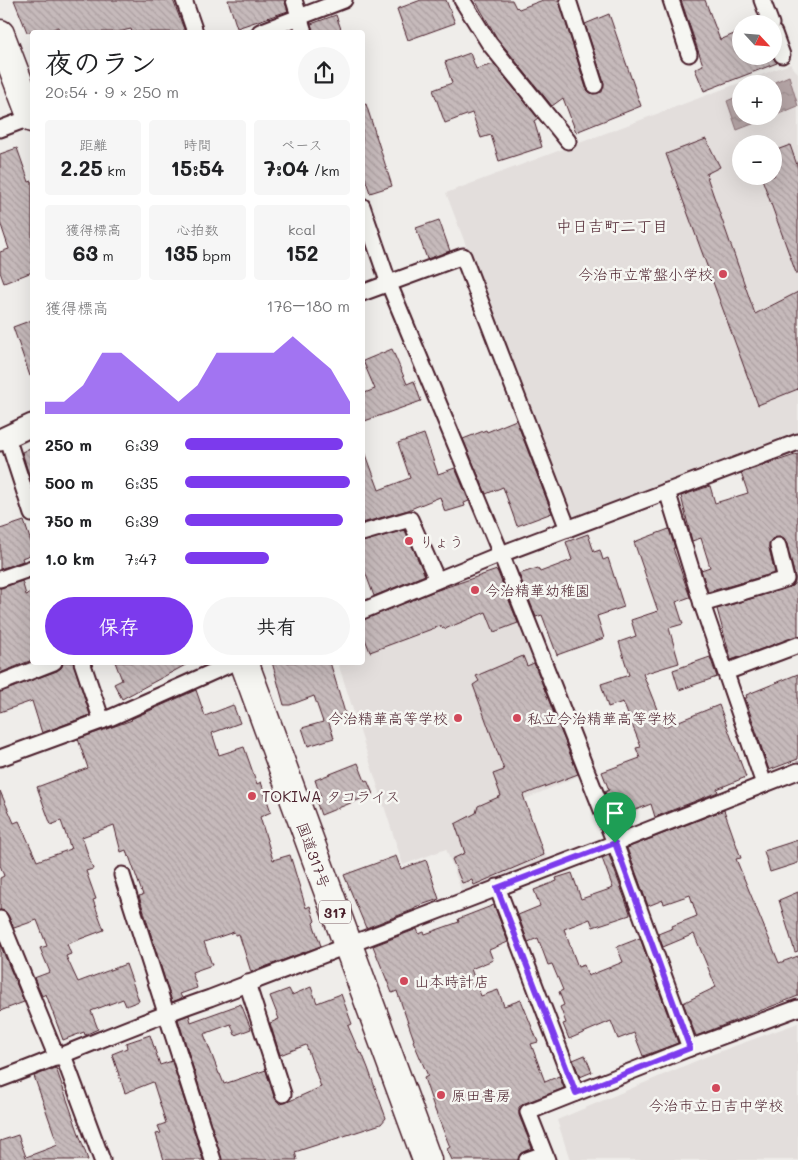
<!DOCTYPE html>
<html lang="ja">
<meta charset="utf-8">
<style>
body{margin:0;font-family:Mali,"Klee One",sans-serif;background:#f6f6f6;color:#202124;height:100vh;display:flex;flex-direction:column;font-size:19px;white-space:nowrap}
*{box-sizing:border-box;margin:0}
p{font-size:16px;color:#757577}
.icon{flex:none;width:28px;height:28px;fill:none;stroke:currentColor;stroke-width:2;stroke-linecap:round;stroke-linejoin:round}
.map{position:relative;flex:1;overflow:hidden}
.side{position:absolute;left:30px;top:30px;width:335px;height:635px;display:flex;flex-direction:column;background:#fff;border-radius:5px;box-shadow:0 5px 20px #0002}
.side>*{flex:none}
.needle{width:32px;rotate:116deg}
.buttons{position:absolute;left:732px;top:15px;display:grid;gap:10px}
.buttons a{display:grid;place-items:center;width:50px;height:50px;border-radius:50%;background:#fff;box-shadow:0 5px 20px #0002;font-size:25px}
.pin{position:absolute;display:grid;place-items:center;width:42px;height:42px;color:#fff;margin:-51px -21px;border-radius:50% 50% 50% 0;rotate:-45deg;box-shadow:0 0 5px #0007}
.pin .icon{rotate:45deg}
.round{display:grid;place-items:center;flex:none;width:52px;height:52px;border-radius:26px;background:#f6f6f6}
.head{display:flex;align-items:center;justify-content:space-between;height:85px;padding:0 15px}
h1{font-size:28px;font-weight:700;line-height:38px}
.figures{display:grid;grid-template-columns:repeat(3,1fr);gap:8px;height:85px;padding:5px 15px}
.figures div{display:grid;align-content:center;border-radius:5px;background:#f6f6f6;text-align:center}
.figures b{font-size:21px;font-weight:700}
.figures small{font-size:14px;font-weight:400}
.figures p{font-size:14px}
.chart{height:140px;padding:10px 15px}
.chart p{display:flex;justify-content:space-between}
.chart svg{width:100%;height:90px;margin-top:5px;fill:#7c3aed;opacity:.7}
.primary-button{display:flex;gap:10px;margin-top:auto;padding:10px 15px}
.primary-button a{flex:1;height:58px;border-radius:30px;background:#7c3aed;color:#fff;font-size:20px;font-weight:700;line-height:58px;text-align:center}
.primary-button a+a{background:#f6f6f6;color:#202124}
ul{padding:0 15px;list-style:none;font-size:16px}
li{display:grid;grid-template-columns:80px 60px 1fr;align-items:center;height:38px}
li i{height:12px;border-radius:6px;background:#7c3aed}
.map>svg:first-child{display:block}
.built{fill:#e3dedc;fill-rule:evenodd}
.water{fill:url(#water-ripples);stroke:#8a6f74}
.building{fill:url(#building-back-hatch);stroke:#4a1f2b}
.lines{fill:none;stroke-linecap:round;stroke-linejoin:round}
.street-casing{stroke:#4a1f2b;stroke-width:19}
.secondary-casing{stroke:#4a1f2b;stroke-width:25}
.highway-casing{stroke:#4a1f2b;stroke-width:31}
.street{stroke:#f6f6f2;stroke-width:15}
.secondary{stroke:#f6f6f2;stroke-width:21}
.highway{stroke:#f6f6f2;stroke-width:28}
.route-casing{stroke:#fff;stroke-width:10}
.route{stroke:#7c3aed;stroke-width:6}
.poi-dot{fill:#d1495b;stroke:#f6f6f2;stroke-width:2}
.labels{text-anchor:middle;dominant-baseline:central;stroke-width:5;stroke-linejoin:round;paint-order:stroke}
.shield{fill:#f6f6f2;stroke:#7e6067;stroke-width:1}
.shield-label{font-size:14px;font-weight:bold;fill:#4a1f2b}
.poi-label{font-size:15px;fill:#4a1f2b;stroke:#f6f6f2;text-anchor:start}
.street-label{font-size:15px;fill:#4a1f2b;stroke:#f6f6f2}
.neighbourhood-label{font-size:16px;fill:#4a1f2b;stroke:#f6f6f2}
</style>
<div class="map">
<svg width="798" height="1160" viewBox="0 0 798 1160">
<defs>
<pattern id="water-ripples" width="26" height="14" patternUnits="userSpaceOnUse" patternTransform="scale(1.25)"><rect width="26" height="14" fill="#b4a4a5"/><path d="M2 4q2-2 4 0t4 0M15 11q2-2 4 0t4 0" fill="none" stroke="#948587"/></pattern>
<pattern id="building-back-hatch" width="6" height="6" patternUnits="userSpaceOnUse" patternTransform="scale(1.25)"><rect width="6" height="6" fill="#c6babb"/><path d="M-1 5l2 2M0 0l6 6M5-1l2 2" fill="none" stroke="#ac9fa1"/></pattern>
</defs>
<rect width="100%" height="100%" fill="#efedea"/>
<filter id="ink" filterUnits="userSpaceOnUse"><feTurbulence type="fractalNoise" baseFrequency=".02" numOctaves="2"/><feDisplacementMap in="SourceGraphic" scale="10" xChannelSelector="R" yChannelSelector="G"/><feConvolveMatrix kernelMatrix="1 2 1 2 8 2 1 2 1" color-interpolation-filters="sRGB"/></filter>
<g filter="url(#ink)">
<g class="built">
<path d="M790,64L798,73V434L570,519L446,193ZM741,84H774V116H741ZM741,144H774V176H741Z"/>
<polygon points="501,566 583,774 523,800 548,860 462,892 446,849 403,865 338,663 362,662 363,620"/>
<polygon points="798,1023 798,1160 570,1160 557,1120 710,1055"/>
</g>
<g class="water">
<polygon points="789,76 798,106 774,116 774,84 770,84"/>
<polygon points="741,95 741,116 773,116 737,130 727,101"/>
</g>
<g class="building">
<polygon points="14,0 173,0 185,32 132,32 131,29 118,32 59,32 58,27 45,32 27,32"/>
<polygon points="228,0 284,0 288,11 237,28"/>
<polygon points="421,0 446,0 455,23 408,40 397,9"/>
<polygon points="475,0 512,0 516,8 517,7 519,9 543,0 559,0 586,88 589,92 593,94 602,92 604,83 585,24 609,14 641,106 576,132 563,98 552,106 497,38"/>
<polygon points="681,0 705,0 720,40 741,31 741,56 772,56 777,63 704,91 695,69 703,65"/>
<polygon points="336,15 342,32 313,32 311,24"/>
<polygon points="470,53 476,69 494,64 538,118 534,121 542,147 499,161 491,135 481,138 472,113 445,123 433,90 452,83 445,62"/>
<polygon points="366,104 392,186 370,193 362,169 362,105"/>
<polygon points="706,139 720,167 706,174 755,314 798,292 798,389 758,405 666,154"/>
<polygon points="790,145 798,168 798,273 796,273 761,176 774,176 774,151"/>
<polygon points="17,148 29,182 32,181 32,272 4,283 0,272 0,252 9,249 0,222 0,154"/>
<polygon points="439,220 450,251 427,259 416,228"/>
<polygon points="32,320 32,376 30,376 13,327"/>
<polygon points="392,349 407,384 414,381 421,401 362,422 362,394 375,389 363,361"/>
<polygon points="516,420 552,513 517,526 503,487 486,494 463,439 486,430 487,432"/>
<polygon points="424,434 438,474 455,468 469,501 464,503 465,506 445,512 440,497 408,510 362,523 362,449 364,449 379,490 410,478 398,443"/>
<polygon points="32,447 32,485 22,452"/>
<polygon points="798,454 798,636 731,660 717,609 792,586 795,582 795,577 787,544 784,539 780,537 772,539 769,543 769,548 775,573 708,592 701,570 710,567 701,538 692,541 681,496 710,486 715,503 748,493 741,473"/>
<polygon points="24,521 32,545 32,554 22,558 23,561 0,569 0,529"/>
<polygon points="669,529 675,548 673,548 690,597 676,602 683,624 669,628 679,663 643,674 664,727 719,705 746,777 717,789 718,792 655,817 651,804 615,818 605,792 609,790 602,772 640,758 636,748 641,747 623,702 608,707 601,684 629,675 619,642 636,636 631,620 658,611 634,542"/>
<polygon points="405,530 425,575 374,596 362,564 362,542"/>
<polygon points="588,534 594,552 600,550 603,560 608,558 624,607 597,616 604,638 557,655 542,615 536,617 519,574 538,568 540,572 572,560 566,542"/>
<polygon points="497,570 518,623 494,632 486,612 445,629 440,626 370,652 362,631 362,620 435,591"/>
<polygon points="22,581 26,595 32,593 32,660 0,673 0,588"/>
<polygon points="523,656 527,666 534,663 578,774 523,795 544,855 474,885 472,880 462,883 452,859 465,853 455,824 476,813 478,806 501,796 493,774 504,770 473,685 479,681 476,676"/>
<polygon points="710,657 717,677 679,690 673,670"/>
<polygon points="63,662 73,662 90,715 42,733 32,701 0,712 0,692 57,671 62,667"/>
<polygon points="115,662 191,662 122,699 114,684 122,680"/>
<polygon points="272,662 330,662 345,713 326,721 328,720 334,738 308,746 302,728 323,722 314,696 290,705 284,705"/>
<polygon points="798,674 798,759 769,770 745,698 747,698 746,695"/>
<polygon points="196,690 205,716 233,705 240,723 212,733 219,755 244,747 257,784 261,782 271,812 260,817 273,860 290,855 306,908 310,906 315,921 313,923 321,946 251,972 239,934 235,935 234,932 204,942 212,965 192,972 197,988 180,994 182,998 172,1002 139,896 143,895 129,856 128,857 126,850 121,852 114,825 82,837 93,869 86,871 96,899 93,900 104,930 67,944 71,954 66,956 78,982 126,964 139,1001 126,1006 123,999 91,1011 98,1029 85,1035 84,1032 63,1040 46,994 42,996 34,978 50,972 40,948 47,946 37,920 14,928 8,915 5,911 0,910 0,878 4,876 0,865 0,791 14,823 19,821 37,861 71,849 61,821 51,825 37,787 88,768 78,739 132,720 131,719"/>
<polygon points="358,763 365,781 367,780 373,794 321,815 316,801 321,798 315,780"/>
<polygon points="724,810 741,858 736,859 779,963 798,956 798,996 696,1036 683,1003 716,987 694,934 663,947 658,934 673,928 672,926 697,916 690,895 664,904 663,900 648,906 627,848"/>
<polygon points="798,840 798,863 770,872 764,851"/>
<polygon points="609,855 630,913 630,915 593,927 590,919 564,929 578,967 584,965 588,976 623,962 617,947 640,938 678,1043 643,1056 634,1033 618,1039 611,1021 569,1039 563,1024 566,1023 560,1007 564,1005 559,992 563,990 552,964 548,965 538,938 528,942 518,915 540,906 534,890 557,881 556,878 572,873 581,899 613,888 602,858"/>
<polygon points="396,856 401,869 426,860 439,899 415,907 415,909 366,928 344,875"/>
<polygon points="798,892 798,951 795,952 779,900"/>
<polygon points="494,905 508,942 489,950 493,960 471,969 481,996 498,990 504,1006 521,1000 538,1042 531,1044 545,1082 559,1076 564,1088 525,1103 519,1107 519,1115 532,1148 520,1154 518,1160 452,1160 447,1149 450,1147 435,1110 424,1078 428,1076 413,1041 414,1040 397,991 392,993 373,946 417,929 419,934 424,932 425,934 459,922 458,919"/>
<polygon points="0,944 24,1002 0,1011"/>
<polygon points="311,987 317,1003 341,994 352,1024 348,1026 360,1054 362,1053 368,1068 386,1118 381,1124 295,1152 297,1160 222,1160 178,1019 189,1015 191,1022 241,1004 251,1029 235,1035 231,1024 204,1034 219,1074 220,1074 224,1084 266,1070 274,1097 280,1104 285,1103 321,1087 306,1045 280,1055 270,1023 279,1019 270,996 289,989 292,995"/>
<polygon points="150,1035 160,1065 172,1061 203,1160 164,1160 156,1134 161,1133 158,1126 166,1123 153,1082 125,1093 112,1054 127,1048 126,1043"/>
<polygon points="585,1055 592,1072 580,1077 573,1060"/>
<polygon points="56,1068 88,1160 0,1160 0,1141 18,1135 26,1157 58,1145 34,1076"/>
</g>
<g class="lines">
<defs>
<g id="street">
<polyline points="184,0 195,32"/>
<polyline points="294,0 304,32"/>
<polyline points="462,0 489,43 568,141"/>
<polyline points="568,0 595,85"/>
<polyline points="671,0 689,54"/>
<polyline points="762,0 771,24"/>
<polyline points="260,32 344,0"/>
<polyline points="774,33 782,55"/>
<polyline points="0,129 32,117"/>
<polyline points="362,206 389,284 501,554 615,843 690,1048"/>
<polyline points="362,293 463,256 568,529"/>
<polyline points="7,437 32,514"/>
<polyline points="667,491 702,604 764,784"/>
<polyline points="362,533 410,519 437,580"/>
<polyline points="0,579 32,568"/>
<polyline points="702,604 786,579 778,546"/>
<polyline points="362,611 501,554 798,442"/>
<polyline points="82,662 102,721"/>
<polyline points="726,672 798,645"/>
<polyline points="0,683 54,662"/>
<polyline points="0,758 112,717 235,662"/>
<polyline points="122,875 213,1160"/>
<polyline points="497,887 576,1093"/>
<polyline points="0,919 57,1058"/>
<polyline points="247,983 283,1094"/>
<polyline points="63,1055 102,1160"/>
<path d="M0,1079C71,1053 139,1022 210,998L615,843L798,771"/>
<polyline points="527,1160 544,1154"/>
<polyline points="547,1160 528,1112 690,1048 798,1008"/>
</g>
<polyline id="secondary" points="0,440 32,425"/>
<g id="highway">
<polyline points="0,34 32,118"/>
<polyline points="244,662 427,1160"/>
</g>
</defs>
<use href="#street" class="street-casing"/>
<use href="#secondary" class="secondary-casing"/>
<use href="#highway" class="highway-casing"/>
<use href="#street" class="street"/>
<use href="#secondary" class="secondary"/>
<use href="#highway" class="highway"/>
</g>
</g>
<g class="lines" filter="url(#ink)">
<defs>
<polygon id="route" points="615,843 690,1048 576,1093 497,888"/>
</defs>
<use href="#route" class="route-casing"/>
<use href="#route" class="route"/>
</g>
<g class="poi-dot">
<circle cx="723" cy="274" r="5"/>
<circle cx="409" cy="541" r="5"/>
<circle cx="475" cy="590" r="5"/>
<circle cx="458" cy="718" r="5"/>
<circle cx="517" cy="718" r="5"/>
<circle cx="252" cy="796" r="5"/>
<circle cx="404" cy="981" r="5"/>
<circle cx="716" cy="1088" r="5"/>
<circle cx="441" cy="1095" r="5"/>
</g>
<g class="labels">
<rect class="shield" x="319" y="900.5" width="32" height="23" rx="4"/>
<g class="shield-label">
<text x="335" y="912">317</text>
</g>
<g class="poi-label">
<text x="713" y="274" text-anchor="end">今治市立常盤小学校</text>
<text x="419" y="541">りょう</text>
<text x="485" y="590">今治精華幼稚園</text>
<text x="448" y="718" text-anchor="end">今治精華高等学校</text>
<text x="527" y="718">私立今治精華高等学校</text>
<text x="262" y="796">TOKIWA タコライス</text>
<text x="414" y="981">山本時計店</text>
<text x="451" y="1095">原田書房</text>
<text x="716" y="1105" text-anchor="middle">今治市立日吉中学校</text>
</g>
<g class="street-label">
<text transform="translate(314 855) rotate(70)">国道317号</text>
</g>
<g class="neighbourhood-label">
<text x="612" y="225">中日吉町二丁目</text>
</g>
</g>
</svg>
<div class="buttons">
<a><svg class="needle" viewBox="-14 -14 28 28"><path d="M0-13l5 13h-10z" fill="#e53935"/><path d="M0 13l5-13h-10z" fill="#757577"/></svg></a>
<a>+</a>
<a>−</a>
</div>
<div class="pin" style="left:615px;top:843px;background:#1e9e55"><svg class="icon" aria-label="arrive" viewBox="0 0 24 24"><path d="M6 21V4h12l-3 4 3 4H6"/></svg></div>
<section class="side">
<div class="head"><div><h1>夜のラン</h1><p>20:54 · 9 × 250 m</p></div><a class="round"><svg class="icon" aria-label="share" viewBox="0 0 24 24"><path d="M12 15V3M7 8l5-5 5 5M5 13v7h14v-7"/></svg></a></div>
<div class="figures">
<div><p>距離</p><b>2.25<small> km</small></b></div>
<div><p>時間</p><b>15:54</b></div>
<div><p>ペース</p><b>7:04<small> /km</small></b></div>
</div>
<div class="figures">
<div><p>獲得標高</p><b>63<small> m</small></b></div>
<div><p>心拍数</p><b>135<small> bpm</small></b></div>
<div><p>kcal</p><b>152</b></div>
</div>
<div class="chart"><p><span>獲得標高</span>176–180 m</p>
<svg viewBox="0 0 160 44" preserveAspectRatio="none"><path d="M0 44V38L10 38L20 30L30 14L40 14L50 22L60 30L70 38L80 30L90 14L100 14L110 14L120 14L130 6L140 14L150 22L160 38V44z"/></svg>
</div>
<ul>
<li><b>250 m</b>6:39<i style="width:96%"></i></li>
<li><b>500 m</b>6:35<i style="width:100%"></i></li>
<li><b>750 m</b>6:39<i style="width:96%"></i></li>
<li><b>1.0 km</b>7:47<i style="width:51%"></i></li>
</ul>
<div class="primary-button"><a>保存</a><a>共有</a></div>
</section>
</div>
